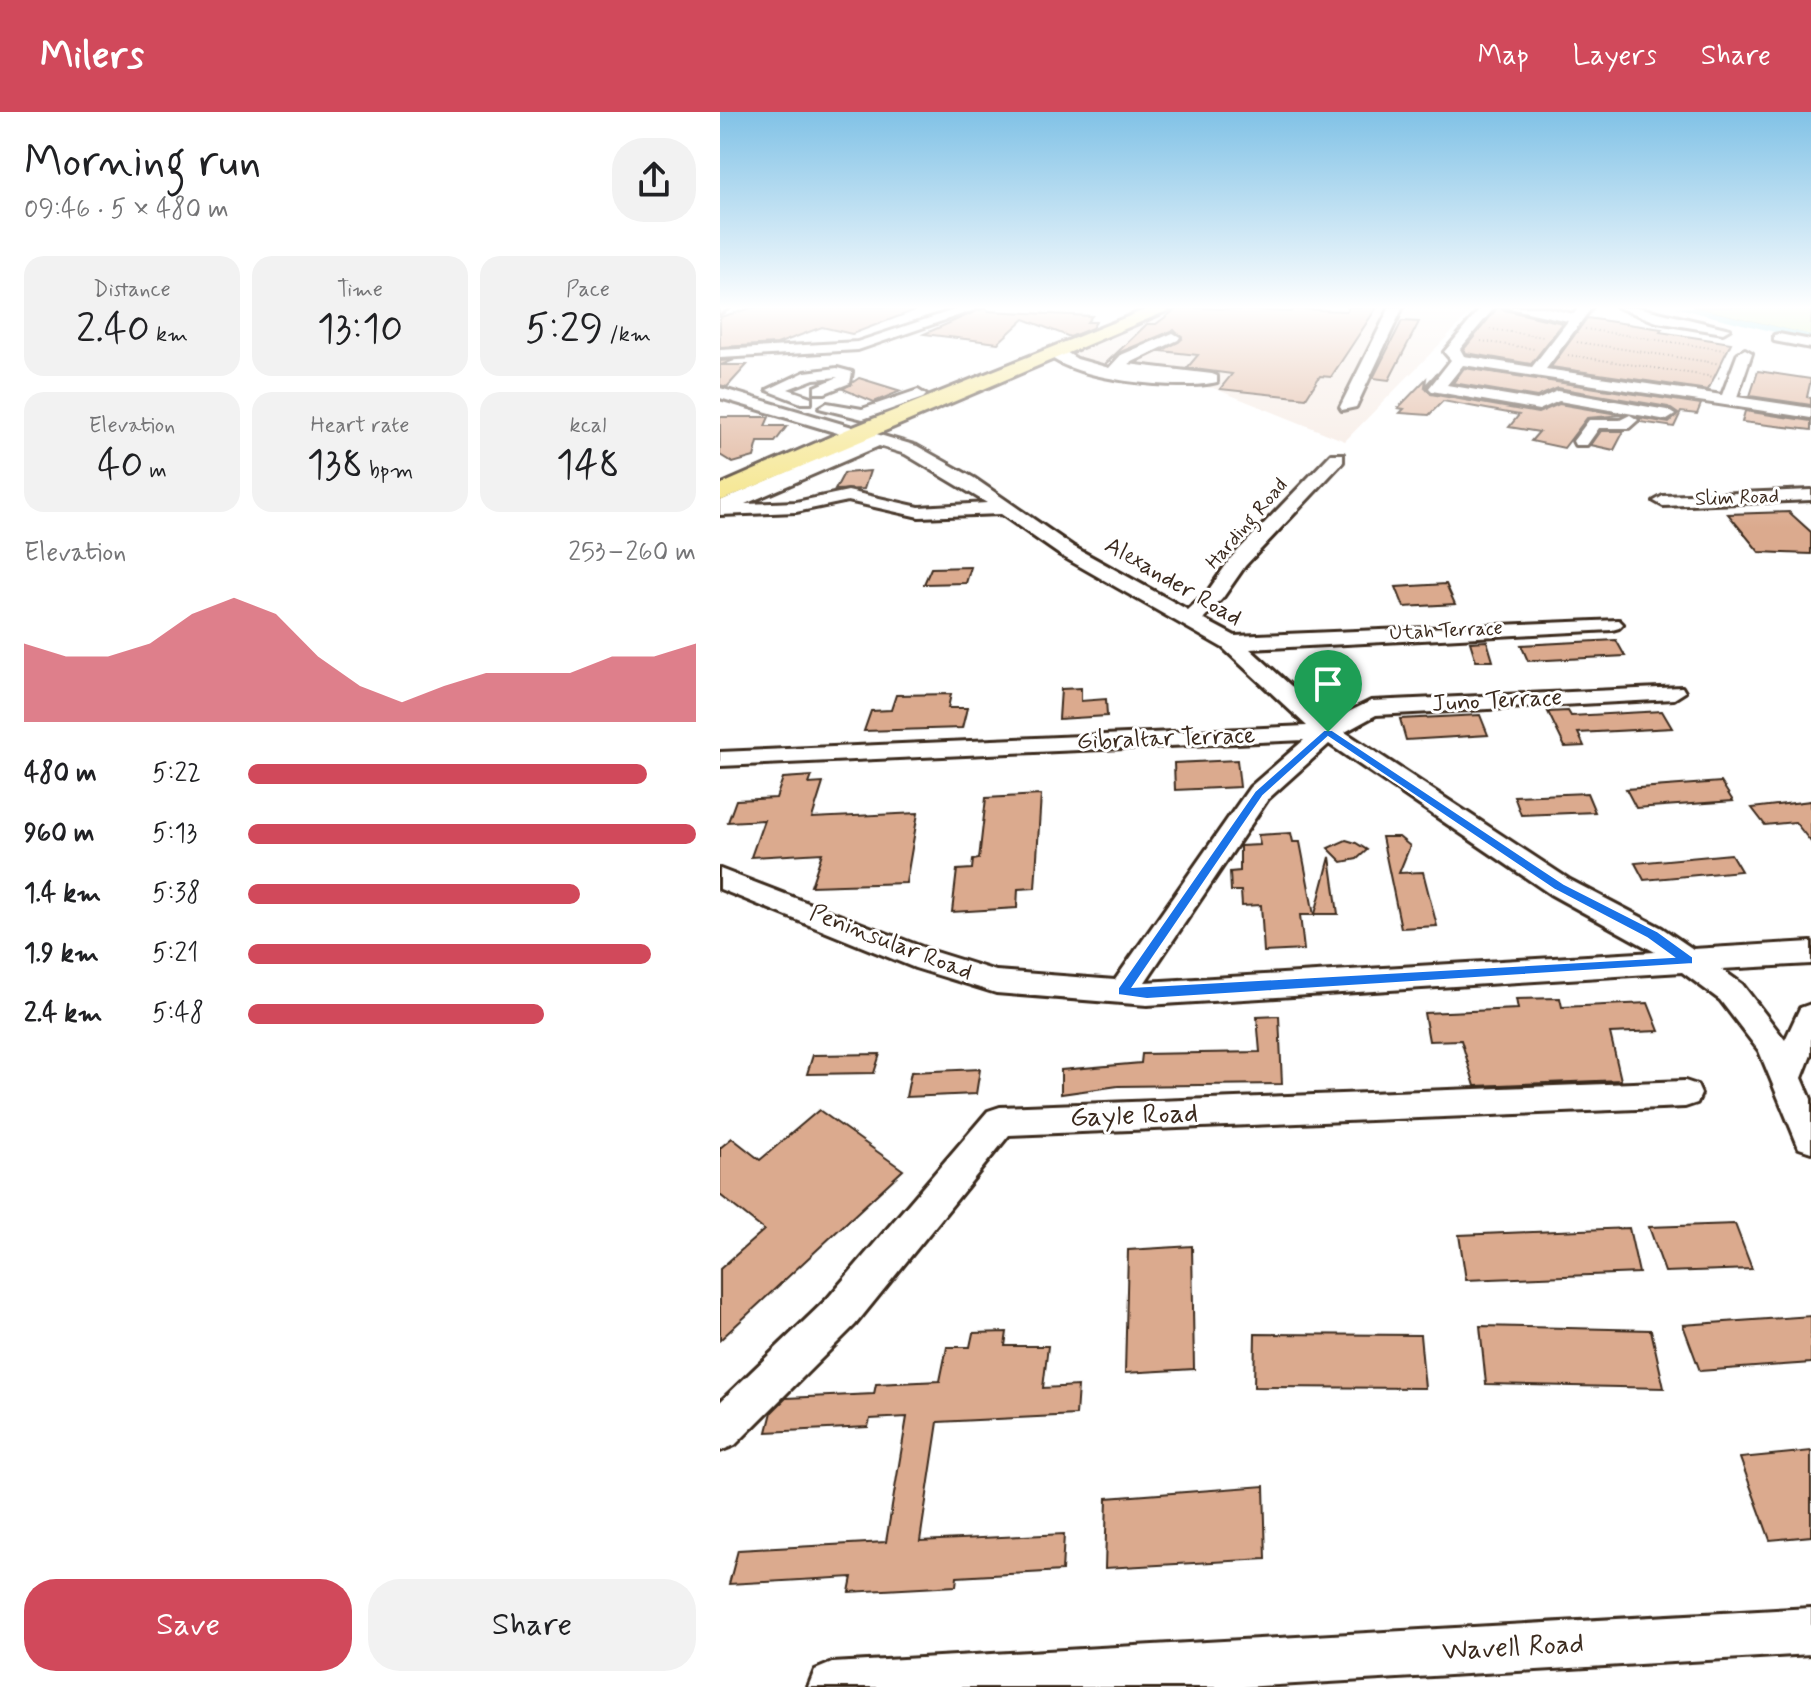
<!DOCTYPE html>
<meta charset="utf-8">
<style>
body{margin:0;font-family:Mynerve,sans-serif;background:#f2f2f2;color:#202124;height:100vh;display:flex;flex-direction:column;font-size:30px;white-space:nowrap}
*{box-sizing:border-box;margin:0}
p{font-size:26px;color:#757577}
.icon{flex:none;width:44px;height:44px;fill:none;stroke:currentColor;stroke-width:2;stroke-linecap:round;stroke-linejoin:round}
.map{position:relative;flex:1;overflow:hidden}
.sheet{display:flex;flex-direction:column;background:#fff;width:720px}
.sheet>*{flex:none}
.pin{position:absolute;display:grid;place-items:center;width:68px;height:68px;color:#fff;margin:-82px -34px;border-radius:50% 50% 50% 0;rotate:-45deg;box-shadow:0 0 8px #0007}
.pin .icon{rotate:45deg}
.round{display:grid;place-items:center;flex:none;width:84px;height:84px;border-radius:32px;background:#f2f2f2}
.summary{display:flex;align-items:center;justify-content:space-between;height:136px;padding:0 24px}
h1{font-size:44px;font-weight:600;line-height:60px}
.figures{display:grid;grid-template-columns:repeat(3,1fr);gap:12px;height:136px;padding:8px 24px}
.figures div{display:grid;align-content:center;border-radius:20px;background:#f2f2f2;text-align:center}
.figures b{font-size:40px;font-weight:600}
.figures small{font-size:22px;font-weight:400}
.figures p{font-size:22px}
.chart{height:224px;padding:16px 24px}
.chart p{display:flex;justify-content:space-between}
.chart svg{width:100%;height:144px;margin-top:8px;fill:#d1495b;opacity:.7}
.cta{display:flex;gap:16px;margin-top:auto;padding:16px 24px}
.cta a{flex:1;height:92px;border-radius:32px;background:#d1495b;color:#fff;font-size:32px;font-weight:600;line-height:92px;text-align:center}
.cta a+a{background:#f2f2f2;color:#202124}
ul{padding:0 24px;list-style:none;font-size:26px}
li{display:grid;grid-template-columns:128px 96px 1fr;align-items:center;height:60px}
li i{height:20px;border-radius:10px;background:#d1495b}
header{display:flex;align-items:center;gap:48px;box-sizing:border-box;height:112px;padding:0 40px;background:#d1495b;color:#fff}
header strong{font-size:38px}
nav{display:flex;gap:44px;margin-inline-start:auto;font-size:28px}
main{display:flex;flex:1;min-height:0}
.map>svg:first-child{display:block}
.built{fill:#f4e6dd}
.green{fill:#c9e79f;stroke:#82885e;stroke-width:2}
.lines{fill:none;stroke-linecap:round;stroke-linejoin:round}
.canal{fill:#88d8e3;fill-rule:evenodd}
.building{fill:#dbaa8e;stroke:#3b2a1e;stroke-width:2}
.minor-casing{stroke:#3b2a1e;stroke-width:6}
.major-casing{stroke:#3b2a1e;stroke-width:6}
.path{stroke:#3b2a1e;stroke-width:2;stroke-dasharray:1 3;stroke-linecap:butt}
.minor{fill:#fff;fill-rule:evenodd}
.major{fill:#f4e382;fill-rule:evenodd}
.route{fill:#1a73e8;stroke:#fff;stroke-width:2;fill-rule:evenodd}
.labels{text-anchor:middle;dominant-baseline:central;stroke-width:6;stroke-linejoin:round;paint-order:stroke}
.far-street-label{font-size:20px;fill:#3b2a1e;stroke:#fff}
.street-label{font-size:24px;fill:#3b2a1e;stroke:#fff}
.near-street-label{font-size:28px;fill:#3b2a1e;stroke:#fff}
</style>
<header>
<strong>Milers</strong>
<nav><a>Map</a><a>Layers</a><a>Share</a></nav>
</header>
<main>
<section class="sheet">
<div class="summary"><div><h1>Morning run</h1><p>09:46 · 5 × 480 m</p></div><a class="round"><svg class="icon" aria-label="share" viewBox="0 0 24 24"><path d="M12 15V3M7 8l5-5 5 5M5 13v7h14v-7"/></svg></a></div>
<div class="figures">
<div><p>Distance</p><b>2.40<small> km</small></b></div>
<div><p>Time</p><b>13:10</b></div>
<div><p>Pace</p><b>5:29<small> /km</small></b></div>
</div>
<div class="figures">
<div><p>Elevation</p><b>40<small> m</small></b></div>
<div><p>Heart rate</p><b>138<small> bpm</small></b></div>
<div><p>kcal</p><b>148</b></div>
</div>
<div class="chart"><p><span>Elevation</span>253–260 m</p>
<svg viewBox="0 0 160 44" preserveAspectRatio="none"><path d="M0 44V20L10 24L20 24L30 20L40 11L50 6L60 11L70 24L80 33L90 38L100 33L110 29L120 29L130 29L140 24L150 24L160 20V44z"/></svg>
</div>
<ul>
<li><b>480 m</b>5:22<i style="width:89%"></i></li>
<li><b>960 m</b>5:13<i style="width:100%"></i></li>
<li><b>1.4 km</b>5:38<i style="width:74%"></i></li>
<li><b>1.9 km</b>5:21<i style="width:90%"></i></li>
<li><b>2.4 km</b>5:48<i style="width:66%"></i></li>
</ul>
<div class="cta"><a>Save</a><a>Share</a></div>
</section>
<div class="map">
<svg width="1091" height="1575" viewBox="0 0 1091 1575">
<rect width="100%" height="100%" fill="#fff"/>
<filter id="ink" filterUnits="userSpaceOnUse"><feTurbulence type="fractalNoise" baseFrequency=".0125" numOctaves="2"/><feDisplacementMap in="SourceGraphic" scale="16" xChannelSelector="R" yChannelSelector="G"/><feConvolveMatrix kernelMatrix="1 2 1 2 8 2 1 2 1" color-interpolation-filters="sRGB"/></filter>
<g filter="url(#ink)">
<polygon class="built" points="460,195 756,195 625,329 493,276 388,265 335,243"/>
<polygon class="green" points="972,195 1091,195 1091,224"/>
<g class="lines">
<polygon class="canal" points="954,195 974,195 1091,223 1091,229"/>
</g>
<g class="building">
<polygon points="35,195 198,195 198,197 132,222 102,215 57,232 0,235 0,205"/>
<polygon points="266,195 268,199 372,204 367,210 376,210 372,216 350,225 304,207 278,231 204,222"/>
<polygon points="459,195 571,200 573,197 627,199 629,195 657,195 611,265 600,264 586,286 500,277 512,262 467,256 478,243 442,239 462,227 454,218 400,240 385,252 427,212 436,212"/>
<polygon points="778,195 784,198 843,211 811,252 746,241 744,237"/>
<polygon points="867,206 942,217 940,220 1011,231 988,278 831,255"/>
<polygon points="682,209 699,210 669,268 653,266"/>
<polygon points="14,248 1,253 27,253 7,275 0,273 0,249"/>
<polygon points="744,256 981,292 977,302 961,300 954,315 920,310 920,306 949,311 958,302 948,295 838,276 817,285 733,271"/>
<polygon points="1038,259 1091,267 1087,285 1091,286 1091,293 1030,284"/>
<polygon points="717,261 706,276 711,282 818,301 839,292 903,303 867,306 844,336 811,329 819,320 789,315 799,303 723,289 709,303 680,301 684,297 678,296 706,267 705,274"/>
<polygon points="139,266 181,279 154,290 123,277"/>
<polygon points="1025,299 1091,309 1091,318 1022,310"/>
<polygon points="0,305 49,305 45,314 67,314 55,330 38,330 34,345 13,351 0,343"/>
<polygon points="881,319 904,319 894,338 871,333"/>
<polygon points="150,359 144,377 115,378 124,361"/>
<polygon points="1069,400 1091,420 1091,442 1039,440 1008,402"/>
<polygon points="251,455 246,471 204,472 211,456"/>
<polygon points="726,472 735,492 684,495 676,475"/>
<polygon points="896,528 905,544 808,549 801,533"/>
<polygon points="767,529 773,549 756,549 750,530"/>
<polygon points="361,576 361,589 386,587 387,604 339,607 341,577"/>
<polygon points="231,582 228,596 247,596 242,616 144,619 151,599 171,598 176,583"/>
<polygon points="848,599 851,604 942,599 952,616 858,621 864,634 845,635 828,600"/>
<polygon points="760,603 768,623 686,628 680,607"/>
<polygon points="517,648 520,675 455,678 454,651"/>
<polygon points="92,664 89,672 103,671 92,706 198,701 186,771 91,774 102,741 31,745 44,708 8,710 16,688 56,686 63,666"/>
<polygon points="1001,670 1013,689 916,696 906,677"/>
<polygon points="867,681 875,700 801,703 794,684"/>
<polygon points="321,683 315,776 298,777 297,796 232,800 237,758 252,757 253,748 259,747 266,686"/>
<polygon points="1091,689 1091,730 1075,710 1045,713 1032,696"/>
<polygon points="571,721 573,730 580,730 594,803 580,803 584,838 544,840 541,793 522,794 521,779 511,779 510,760 520,759 520,734 540,733 538,723"/>
<polygon points="662,725 679,725 690,734 679,761 703,760 717,814 681,816"/>
<polygon points="626,728 636,731 647,738 637,747 622,750 608,736"/>
<polygon points="1011,742 1021,759 924,768 915,751"/>
<polygon points="610,745 618,802 595,802"/>
<polygon points="840,886 842,895 928,891 939,919 890,921 901,968 755,974 741,928 709,929 704,901 798,897 796,887"/>
<polygon points="559,904 562,972 398,974 341,982 341,958 421,951 422,942 540,940 537,905"/>
<polygon points="160,942 154,961 87,962 93,943"/>
<polygon points="260,957 256,982 186,985 191,960"/>
<polygon points="99,998 183,1058 0,1228 0,1157 44,1118 0,1083 0,1036 12,1026 40,1048"/>
<polygon points="1015,1112 1032,1157 945,1160 929,1115"/>
<polygon points="909,1116 919,1161 746,1168 739,1123"/>
<polygon points="472,1134 474,1257 405,1261 408,1138"/>
<polygon points="1091,1204 1091,1251 980,1259 963,1213"/>
<polygon points="760,1214 931,1218 944,1276 766,1272"/>
<polygon points="287,1220 285,1234 328,1234 323,1276 358,1274 356,1303 218,1310 200,1429 344,1422 342,1459 237,1465 236,1474 129,1480 132,1465 9,1472 18,1438 166,1430 187,1305 150,1307 148,1315 47,1320 52,1300 66,1286 154,1282 156,1272 220,1269 227,1235 250,1235 253,1221"/>
<polygon points="535,1222 700,1223 705,1276 534,1275"/>
<polygon points="1091,1339 1091,1424 1050,1428 1020,1346"/>
<polygon points="544,1374 546,1447 385,1456 387,1386"/>
</g>
<g class="lines">
<defs>
<g id="minor">
<polygon points="0,195 10,195 0,201"/>
<polygon points="243,195 263,195 138,238 0,246 0,238 137,230"/>
<polygon points="670,195 683,195 636,295 622,298 620,295"/>
<polygon points="762,195 775,195 740,237 744,244 812,255 848,209 785,195 823,195 854,202 859,195 872,195 826,257 1002,283 1018,241 1025,237 1032,241 1017,285 1091,296 1091,306 743,253 727,273 817,288 837,279 947,298 955,303 947,308 839,289 819,298 712,279 709,276 731,248 724,240"/>
<polygon points="897,195 917,195 1010,217 1003,221 937,210"/>
<path d="M453,221L460,225L458,228L408,252L492,262L497,264V270C461,279 355,268 328,243L338,235L357,247L389,256L401,243Z"/>
<polygon points="1059,222 1091,228 1091,236 1054,229 1054,223"/>
<polygon points="117,256 132,260 130,271 105,281 95,281 95,275 118,265 94,267 68,277 91,285 91,291 81,291 47,278 85,260"/>
<path d="M0,276L197,334L254,366L354,435L468,498L488,479L511,446L611,342H623V350L525,454L502,487L483,507L515,524L899,508L903,512L899,516L892,518L530,537L610,609L651,589L962,575L965,580L954,587L656,603L625,620L850,768L942,816L973,837L1091,830V852L1001,857L1022,872L1065,928L1080,896L1091,892V943L1082,966L1091,987V1040L1079,1036L1039,939L1000,888L962,860L427,893L276,881L195,856L0,777V757L215,840L276,859L395,868L530,675L584,628L0,654V640L587,614L503,536L340,443L281,402L199,405L128,389L76,400L0,403V389L141,328L0,286ZM159,334L185,342L267,391L199,395L128,379L76,390L25,392ZM609,632L830,782L935,840L425,870L548,687Z"/>
<polygon points="198,278 206,283 203,286 143,307 99,296 107,291 142,297"/>
<polygon points="910,303 918,308 909,316 879,316 867,333 855,333 853,329 869,308 900,308"/>
<polygon points="1091,378 1091,388 943,394 934,389 943,384"/>
<polygon points="965,969 977,973 981,982 977,991 965,995 289,1023 135,1213 15,1333 0,1339 0,1290 107,1187 268,999 280,995"/>
<polygon points="1091,1496 1091,1542 523,1575 88,1575 95,1558 112,1551"/>
</g>
<polygon id="major" points="432,195 456,195 0,389 0,373 128,317"/>
</defs>
<use href="#minor" class="minor-casing"/>
<use href="#major" class="major-casing"/>
<g class="path">
<polyline points="770,217 824,225"/>
<polyline points="865,217 1011,239"/>
<polyline points="761,229 815,237"/>
<polyline points="857,230 1002,252"/>
<polyline points="848,243 1001,266"/>
</g>
<use href="#minor" class="minor"/>
<use href="#major" class="major"/>
</g>
</g>
<linearGradient id="sky" x2="0" y2="1"><stop stop-color="#81c2e6"/><stop offset="0.47" stop-color="#fff"/><stop offset="1" stop-color="#fff" stop-opacity="0"/></linearGradient>
<rect width="1091" height="416" fill="url(#sky)"/>
<path class="route" d="M604,618H612L844,772L937,819L973,845V852L427,887L398,883V876L535,679ZM608,625L835,778L927,826L953,845L413,875L543,684Z"/>
<g class="labels">
<g class="far-street-label">
<text transform="translate(1017 386) rotate(-2)">Slim Road</text>
<text transform="translate(527 412) rotate(-49)">Harding Road</text>
<text transform="translate(726 519) rotate(-3)">Utah Terrace</text>
</g>
<g class="street-label">
<text transform="translate(453 470) rotate(30)">Alexander Road</text>
<text transform="translate(777 589) rotate(-3)">Juno Terrace</text>
<text transform="translate(446 627) rotate(-2)">Gibraltar Terrace</text>
<text transform="translate(171 831) rotate(21)">Peninsular Road</text>
</g>
<g class="near-street-label">
<text transform="translate(414 1004) rotate(-2)">Gayle Road</text>
<text transform="translate(793 1536) rotate(-3)">Wavell Road</text>
</g>
</g>
</svg>
<div class="pin" style="left:608px;top:620px;background:#1e9e55"><svg class="icon" aria-label="arrive" viewBox="0 0 24 24"><path d="M6 21V4h12l-3 4 3 4H6"/></svg></div>
</div>
</main>
